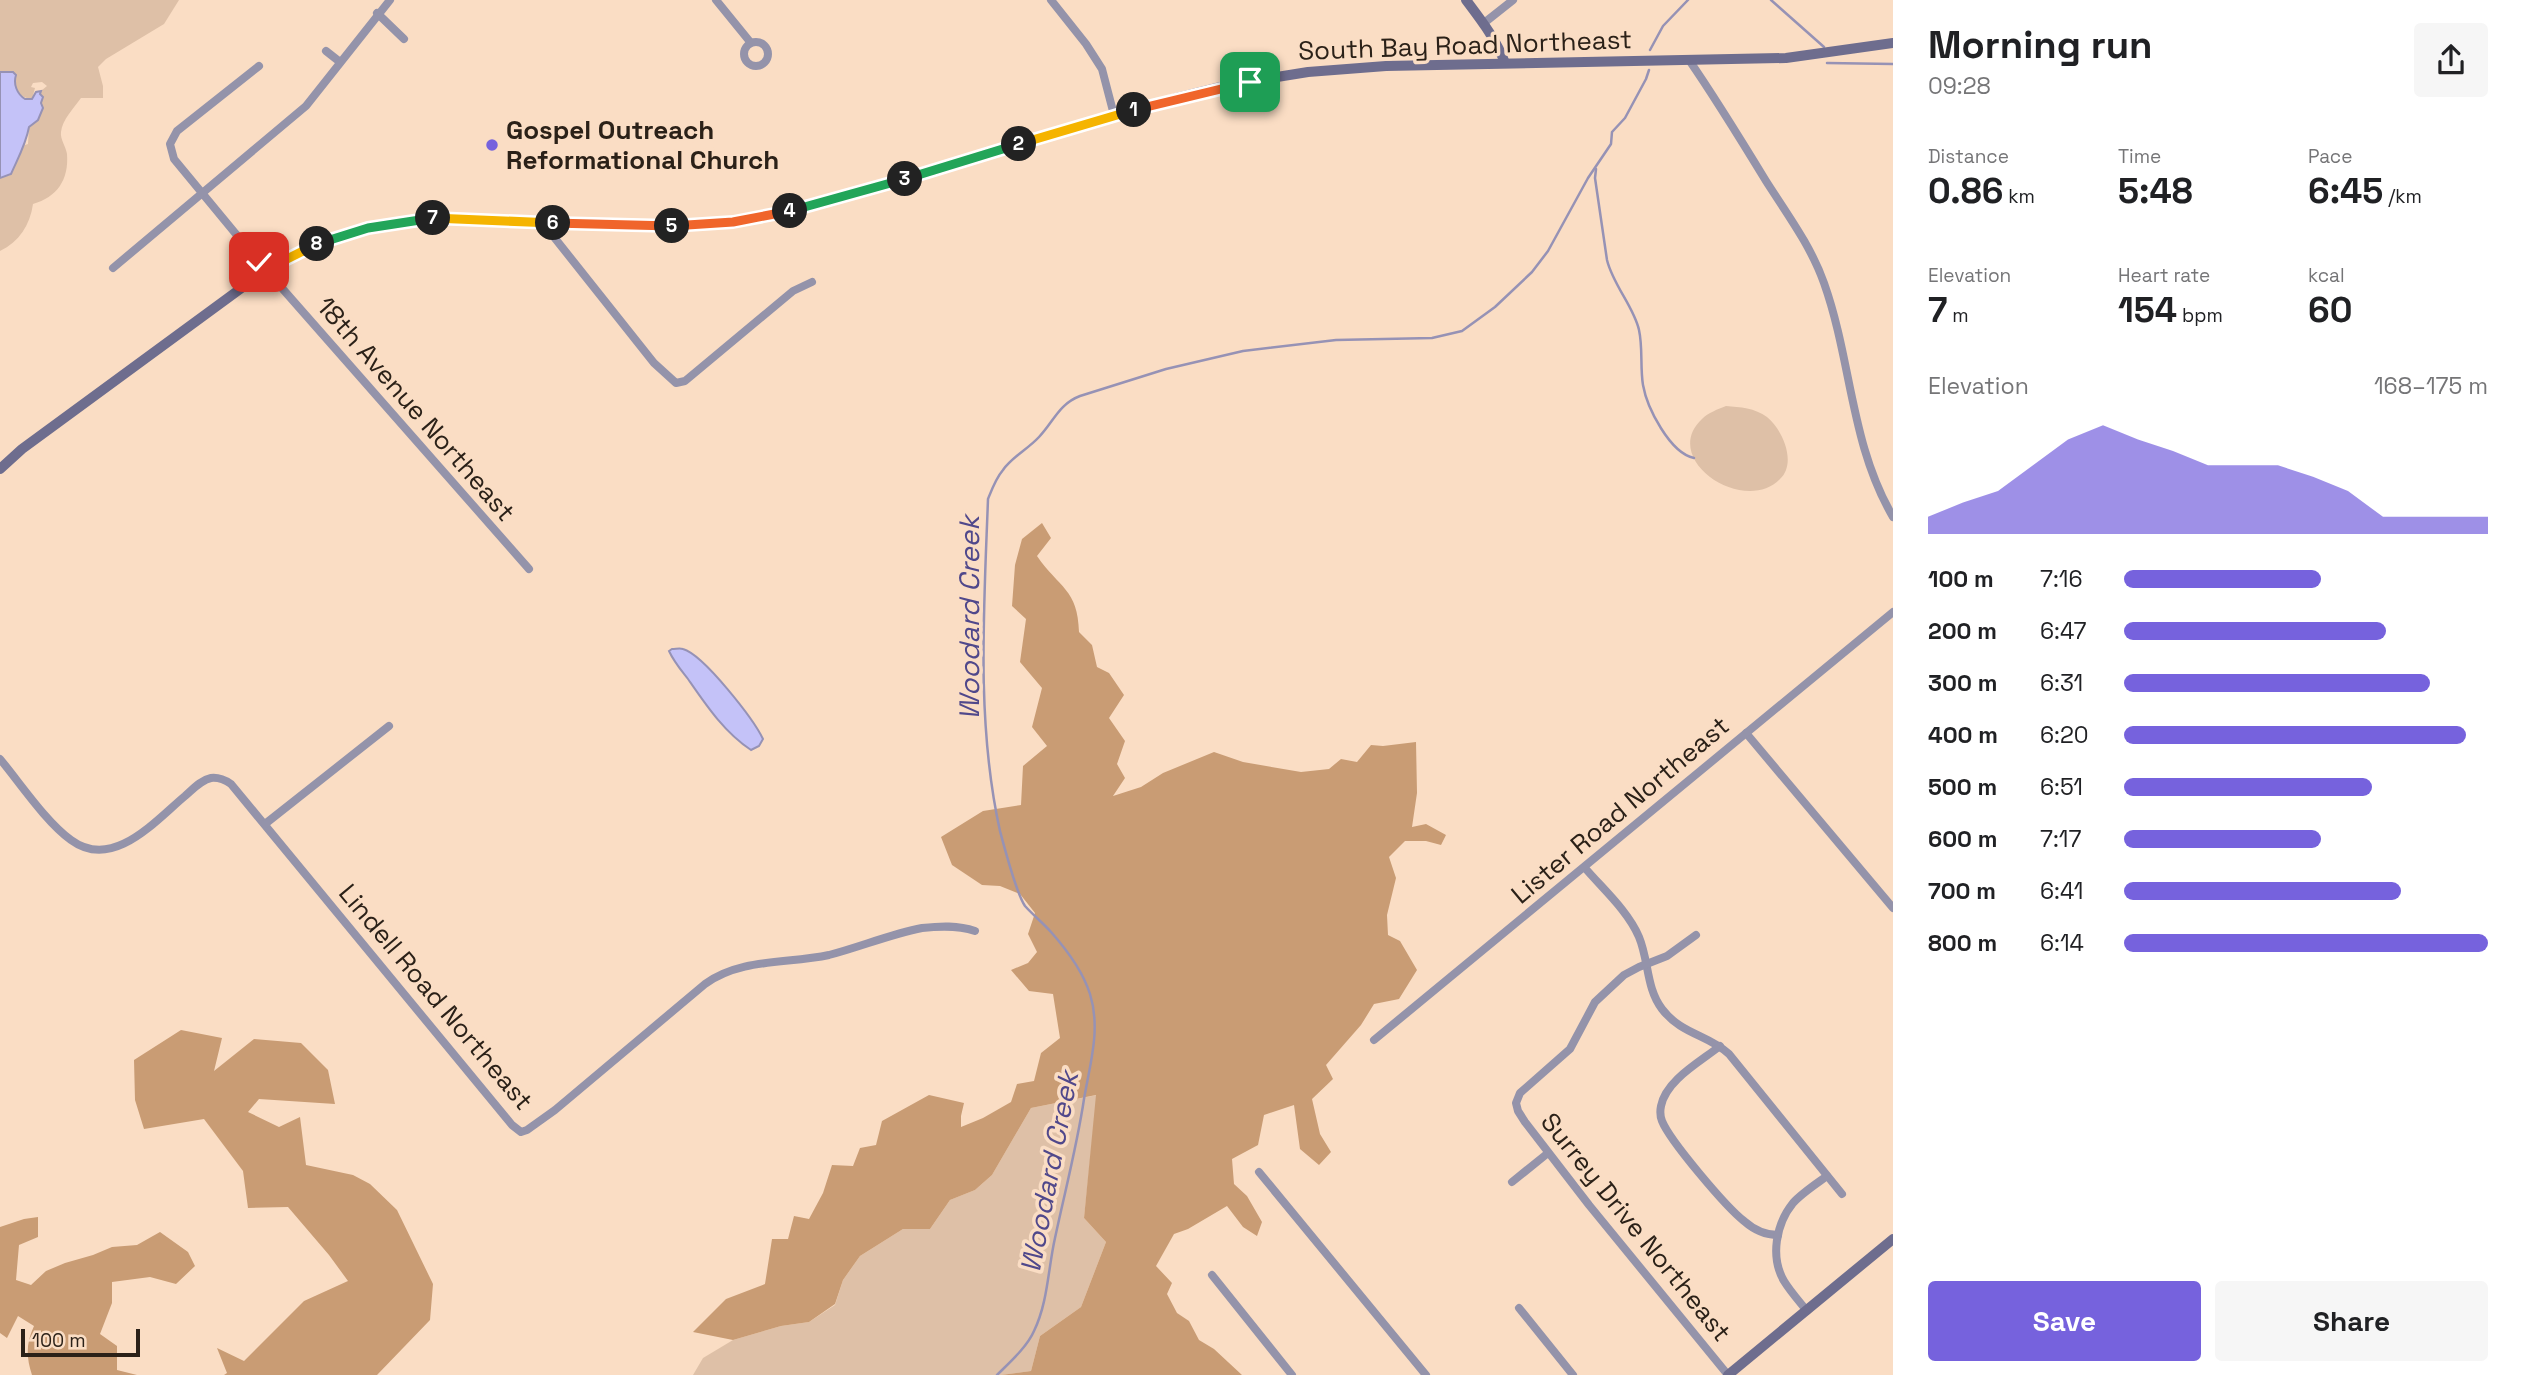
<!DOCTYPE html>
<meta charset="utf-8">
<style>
body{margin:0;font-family:"Space Grotesk",sans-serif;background:#f6f6f6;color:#202124;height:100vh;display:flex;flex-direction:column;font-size:26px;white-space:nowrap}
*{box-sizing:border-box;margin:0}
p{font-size:23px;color:#757577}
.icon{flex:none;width:38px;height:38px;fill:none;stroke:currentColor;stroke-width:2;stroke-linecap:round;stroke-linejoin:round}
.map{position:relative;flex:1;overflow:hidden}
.drawer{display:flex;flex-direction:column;background:#fff;width:630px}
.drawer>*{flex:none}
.scale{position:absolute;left:21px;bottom:18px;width:119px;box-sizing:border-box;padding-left:7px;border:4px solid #2b2118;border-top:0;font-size:19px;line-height:24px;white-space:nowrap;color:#2b2118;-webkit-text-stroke:5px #faddc4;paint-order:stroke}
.pin{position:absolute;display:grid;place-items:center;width:60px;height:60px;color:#fff;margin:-30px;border-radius:14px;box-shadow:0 4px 10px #0006}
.km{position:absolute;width:35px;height:35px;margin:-18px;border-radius:50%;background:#222;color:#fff;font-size:19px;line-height:35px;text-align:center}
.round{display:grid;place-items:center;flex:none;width:74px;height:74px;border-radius:7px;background:#f6f6f6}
.overview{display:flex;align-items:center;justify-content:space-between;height:119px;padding:0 35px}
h1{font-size:38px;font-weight:600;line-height:52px}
.stats{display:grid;grid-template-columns:repeat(3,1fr);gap:10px;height:119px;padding:7px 35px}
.stats div{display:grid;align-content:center}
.stats b{font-size:35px;font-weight:600}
.stats small{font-size:19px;font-weight:400}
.stats p{font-size:19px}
.chart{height:196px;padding:14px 35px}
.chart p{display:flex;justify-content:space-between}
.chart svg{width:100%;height:126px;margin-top:7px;fill:#7662dd;opacity:.7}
.button{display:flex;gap:14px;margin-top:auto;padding:14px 35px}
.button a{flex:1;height:80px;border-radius:7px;background:#7662dd;color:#fff;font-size:28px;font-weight:600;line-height:80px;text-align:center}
.button a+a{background:#f6f6f6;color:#202124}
ul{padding:0 35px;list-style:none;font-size:23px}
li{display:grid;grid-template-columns:112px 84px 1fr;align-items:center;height:52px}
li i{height:18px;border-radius:9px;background:#7662dd}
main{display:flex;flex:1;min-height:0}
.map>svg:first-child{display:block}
.green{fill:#dec0a7}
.forest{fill:#c99c74}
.water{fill:#c4c2f8;stroke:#9692b5;stroke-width:2}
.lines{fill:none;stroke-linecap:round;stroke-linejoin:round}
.stream{stroke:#9692b5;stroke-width:2.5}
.street{stroke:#9493aa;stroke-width:8}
.secondary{stroke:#6e6d8e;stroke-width:10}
.split-1-casing{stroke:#fff;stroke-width:14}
.split-2-casing{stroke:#fff;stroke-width:14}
.split-3-casing{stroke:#fff;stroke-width:14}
.split-4-casing{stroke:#fff;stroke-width:14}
.split-5-casing{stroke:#fff;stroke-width:14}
.split-6-casing{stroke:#fff;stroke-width:14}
.split-7-casing{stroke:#fff;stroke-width:14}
.split-8-casing{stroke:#fff;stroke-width:14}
.split-9-casing{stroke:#fff;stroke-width:14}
.split-1{stroke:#f0652b;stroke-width:9}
.split-2{stroke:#f5b400;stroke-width:9}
.split-3{stroke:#22a559;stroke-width:9}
.split-4{stroke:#22a559;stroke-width:9}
.split-5{stroke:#f0652b;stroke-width:9}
.split-6{stroke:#f0652b;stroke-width:9}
.split-7{stroke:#f5b400;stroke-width:9}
.split-8{stroke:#22a559;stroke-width:9}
.split-9{stroke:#f5b400;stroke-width:9}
.poi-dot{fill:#7662dd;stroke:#faddc4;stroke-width:2.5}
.labels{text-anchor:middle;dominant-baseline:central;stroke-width:7;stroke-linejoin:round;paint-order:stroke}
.street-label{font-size:26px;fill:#2b2118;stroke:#faddc4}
.poi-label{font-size:26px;font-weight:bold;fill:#2b2118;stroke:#faddc4;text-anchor:start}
.water-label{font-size:28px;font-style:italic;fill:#50488b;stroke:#faddc4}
</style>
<main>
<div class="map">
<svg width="1893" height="1375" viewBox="0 0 1893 1375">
<rect width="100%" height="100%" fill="#faddc4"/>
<g class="green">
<path d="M0,0H179L164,24L106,59L98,67L103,86V98H81C74,108 62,120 61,132C60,139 66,147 67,154C69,180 57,197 33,204C30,225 19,242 0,251V178L4,175L9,176L19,156L22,146L28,144L29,127C47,113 38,109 41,91L47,86L42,82L33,83L31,87L35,88L32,99C17,98 15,85 13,72H0Z"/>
<path d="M1726,406C1740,407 1755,408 1767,417C1783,430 1797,463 1780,479C1744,516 1659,459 1702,419C1708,413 1718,409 1726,406Z"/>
<polygon points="1097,1095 1084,1218 1106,1242 1081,1307 1040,1336 1031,1371 1001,1375 693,1375 703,1358 733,1340 781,1326 809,1322 835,1305 843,1280 860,1256 903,1229 930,1229 950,1200 975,1190 992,1175 1031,1108"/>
</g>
<g class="forest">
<path d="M1042,523L1051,538L1037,556C1059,588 1078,589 1079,632L1092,645L1097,667L1109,673L1124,695L1109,718L1125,741L1117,764L1125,778L1113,796L1141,787L1163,773L1214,752L1243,762L1301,772L1329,769L1341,759L1357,762L1371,745L1383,746L1416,742L1417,793L1412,827L1426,824L1446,835L1441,845L1426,841H1405L1389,857L1396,878L1387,915L1388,935L1400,941L1417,970L1399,999L1374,1004L1361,1025L1326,1065L1333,1079L1312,1099L1320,1134L1331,1152L1319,1165L1300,1149L1294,1105L1264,1115L1258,1145L1232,1159L1234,1184L1247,1196L1262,1222L1257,1236L1243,1227L1227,1206L1188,1229L1174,1234L1156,1266L1172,1283L1167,1294L1177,1313L1189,1321L1199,1340L1214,1349L1242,1375H1001L1031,1371L1040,1336L1081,1307L1106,1242L1084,1218L1096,1095L1031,1108L992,1175L975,1190L950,1200L930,1229H903L860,1256L843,1280L835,1304L809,1322L781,1326L733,1340L693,1332L726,1299L765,1284L772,1239H788L794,1216L809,1219L823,1193L832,1165L853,1166L860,1148L876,1145L882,1121L929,1095L964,1103L961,1116V1127L983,1118L1011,1102L1017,1084L1034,1081L1041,1053L1060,1038L1053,994L1029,991L1011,970L1028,963L1037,952L1028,934L1035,913L1020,894L1000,886L982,885L952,865L941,837L983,811L1021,805L1023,766L1047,746L1032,727L1042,688L1020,662L1026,619L1012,606L1015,565L1022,539Z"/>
<polygon points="181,1030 222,1038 214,1071 254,1039 301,1043 328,1070 335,1104 259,1099 248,1112 279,1127 300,1117 306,1165 353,1175 370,1184 397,1210 433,1284 430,1320 377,1375 224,1375 227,1373 217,1348 244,1361 304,1301 348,1281 329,1255 288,1207 248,1208 243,1171 204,1119 144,1129 135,1100 134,1060"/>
<path d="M38,1217V1237L19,1245L16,1280L31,1285L46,1271L65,1263L93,1255L112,1247L137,1245L160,1232L188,1252L195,1266L176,1284L150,1277L112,1282V1303L100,1334L117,1346V1370L137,1375H32C26,1357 26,1343 34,1326L18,1316L7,1338L0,1333V1227L24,1219Z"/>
</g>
<g class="water">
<path d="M0,72H13L16,75C13,84 17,94 25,99H32L36,92L41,91L40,94L43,97L41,103L43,108L38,120L29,127C26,144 18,158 11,174L0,178Z"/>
<path d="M672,649C676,649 680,648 683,649C704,655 754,720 763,739L759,746L751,750C724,732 706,705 688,679C681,670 674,662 669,651Z"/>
</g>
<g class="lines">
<g class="stream">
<polyline points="1771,0 1824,47"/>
<polyline points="1650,50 1663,26 1688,0"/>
<polyline points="1827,63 1893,64"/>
<path d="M1596,169L1595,178L1607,260C1613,285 1634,307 1639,330C1643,348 1640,367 1643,385C1647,408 1670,453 1694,458"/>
<path d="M997,1375C1010,1362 1027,1347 1034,1331C1048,1302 1048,1269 1055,1238C1065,1191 1077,1146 1084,1099C1090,1064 1101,1029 1090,994C1083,972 1067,950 1051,932C1043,923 1033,915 1025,906C1017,895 1004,846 1000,831C976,723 984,609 988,499C992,489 996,478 1003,470C1012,457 1028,449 1039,437C1054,421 1059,404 1080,396L1166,369L1243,351L1336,340L1432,338L1462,331L1495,307L1532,272L1548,251L1588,178L1611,144L1612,132L1625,118L1646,79L1649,70"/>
</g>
<g class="street">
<polyline points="716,0 751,43"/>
<polyline points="1051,0 1086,44 1102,69 1114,115"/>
<polyline points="377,13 404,39"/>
<polyline points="1484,23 1513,0"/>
<circle cx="756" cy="54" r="12"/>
<polyline points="326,51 340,62"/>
<path d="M1689,60C1716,99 1741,140 1766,181C1787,214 1811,246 1824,283C1852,362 1850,443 1893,517"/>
<polyline points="259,66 177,131 170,144 174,159 259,262 529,569"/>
<polyline points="542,222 654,363 676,383 685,381 793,291 812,282"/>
<polyline points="113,268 306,106 390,0"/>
<polyline points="1746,733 1893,908"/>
<path d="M0,759C20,783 46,822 71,840C113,871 155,821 185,796C193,789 201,780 211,778C219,777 225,780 231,784L512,1125L521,1132L527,1130L555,1110L705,984C741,958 787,964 829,955C860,947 891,934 922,928C940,926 958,925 975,931"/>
<polyline points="265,824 389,726"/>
<path d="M1585,868C1603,889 1628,911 1639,937C1649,961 1646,988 1662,1009C1682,1035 1707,1034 1729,1054L1842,1194"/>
<polyline points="1696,935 1667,956 1639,967 1624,975 1595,1002 1570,1049 1520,1093 1516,1103 1518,1111 1525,1122 1589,1205 1728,1375"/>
<polyline points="1374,1040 1893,612"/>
<path d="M1720,1046C1700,1062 1666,1080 1661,1106C1660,1111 1660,1116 1662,1121C1670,1141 1726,1207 1744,1221C1753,1229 1765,1235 1778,1235"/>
<polyline points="1259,1172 1426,1375"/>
<polyline points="1512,1182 1548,1153"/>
<polyline points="1212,1275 1292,1375"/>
<polyline points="1519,1308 1573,1375"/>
<path d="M1807,1311C1799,1301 1790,1291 1784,1281C1770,1257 1776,1224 1793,1203C1802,1193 1816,1184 1827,1176"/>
</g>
<g class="secondary">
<path d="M1466,0C1481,20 1496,39 1505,63"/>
<polyline points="0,469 22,449 266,270 305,249 345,234 368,228 417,220 444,218 685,226 758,218 809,206 1180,97 1228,85 1308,72 1386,66 1786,58 1893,43"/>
<polyline points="1728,1375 1893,1239"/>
</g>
</g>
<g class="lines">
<defs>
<polyline id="split-1" points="1134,110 1250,82"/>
<polyline id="split-2" points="1019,144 1134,110"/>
<polyline id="split-3" points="905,179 1019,144"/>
<polyline id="split-4" points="790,211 905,179"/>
<polyline id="split-5" points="672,226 733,222 790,211"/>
<polyline id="split-6" points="553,223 672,226"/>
<polyline id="split-7" points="433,218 553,223"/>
<polyline id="split-8" points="317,244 368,228 433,218"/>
<polyline id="split-9" points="259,262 265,270 317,244"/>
</defs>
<use href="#split-1" class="split-1-casing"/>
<use href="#split-2" class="split-2-casing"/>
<use href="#split-3" class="split-3-casing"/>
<use href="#split-4" class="split-4-casing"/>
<use href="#split-5" class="split-5-casing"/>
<use href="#split-6" class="split-6-casing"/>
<use href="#split-7" class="split-7-casing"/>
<use href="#split-8" class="split-8-casing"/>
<use href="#split-9" class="split-9-casing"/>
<use href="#split-1" class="split-1"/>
<use href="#split-2" class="split-2"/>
<use href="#split-3" class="split-3"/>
<use href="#split-4" class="split-4"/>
<use href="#split-5" class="split-5"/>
<use href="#split-6" class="split-6"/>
<use href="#split-7" class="split-7"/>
<use href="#split-8" class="split-8"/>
<use href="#split-9" class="split-9"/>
</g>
<circle class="poi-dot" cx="492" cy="145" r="7"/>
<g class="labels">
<g class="street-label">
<text transform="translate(1465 45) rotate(-2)">South Bay Road Northeast</text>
<text transform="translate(416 409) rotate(49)">18th Avenue Northeast</text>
<text transform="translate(1620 810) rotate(-40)">Lister Road Northeast</text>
<text transform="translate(436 997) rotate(50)">Lindell Road Northeast</text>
<text transform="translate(1636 1227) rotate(51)">Surrey Drive Northeast</text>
</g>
<g class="poi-label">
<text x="506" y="130">Gospel Outreach<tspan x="506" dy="30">Reformational Church</tspan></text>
</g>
<g class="water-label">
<text transform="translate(969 618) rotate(-90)">Woodard Creek</text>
<text transform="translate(1049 1172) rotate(-79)">Woodard Creek</text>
</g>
</g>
</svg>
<div class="scale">100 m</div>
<div class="pin" style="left:1250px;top:82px;background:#1e9e55"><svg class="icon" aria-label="arrive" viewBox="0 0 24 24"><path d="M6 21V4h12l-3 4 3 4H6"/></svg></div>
<div class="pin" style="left:259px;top:262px;background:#d93025"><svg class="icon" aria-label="check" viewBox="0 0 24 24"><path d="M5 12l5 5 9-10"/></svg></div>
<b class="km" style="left:1134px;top:110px">1</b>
<b class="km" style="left:1019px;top:144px">2</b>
<b class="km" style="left:905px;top:179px">3</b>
<b class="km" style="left:790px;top:211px">4</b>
<b class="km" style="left:672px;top:226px">5</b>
<b class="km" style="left:553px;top:223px">6</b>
<b class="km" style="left:433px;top:218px">7</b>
<b class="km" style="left:317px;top:244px">8</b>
</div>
<section class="drawer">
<div class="overview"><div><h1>Morning run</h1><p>09:28</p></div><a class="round"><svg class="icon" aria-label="share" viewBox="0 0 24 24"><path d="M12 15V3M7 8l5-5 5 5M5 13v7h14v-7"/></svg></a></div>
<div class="stats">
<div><p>Distance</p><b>0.86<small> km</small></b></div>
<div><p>Time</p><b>5:48</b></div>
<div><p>Pace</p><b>6:45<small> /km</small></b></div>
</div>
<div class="stats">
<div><p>Elevation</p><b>7<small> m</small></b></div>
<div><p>Heart rate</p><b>154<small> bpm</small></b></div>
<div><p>kcal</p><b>60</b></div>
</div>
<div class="chart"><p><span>Elevation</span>168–175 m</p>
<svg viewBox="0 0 160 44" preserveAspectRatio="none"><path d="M0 44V38L10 33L20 29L30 20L40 11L50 6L60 11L70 15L80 20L90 20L100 20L110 24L120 29L130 38L140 38L150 38L160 38V44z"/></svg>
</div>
<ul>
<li><b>100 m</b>7:16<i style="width:54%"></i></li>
<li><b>200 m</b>6:47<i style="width:72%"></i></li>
<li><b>300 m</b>6:31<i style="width:84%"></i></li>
<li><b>400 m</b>6:20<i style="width:94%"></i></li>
<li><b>500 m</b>6:51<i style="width:68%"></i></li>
<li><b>600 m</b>7:17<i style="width:54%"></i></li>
<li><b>700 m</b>6:41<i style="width:76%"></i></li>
<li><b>800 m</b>6:14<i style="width:100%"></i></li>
</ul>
<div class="button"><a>Save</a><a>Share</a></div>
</section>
</main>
